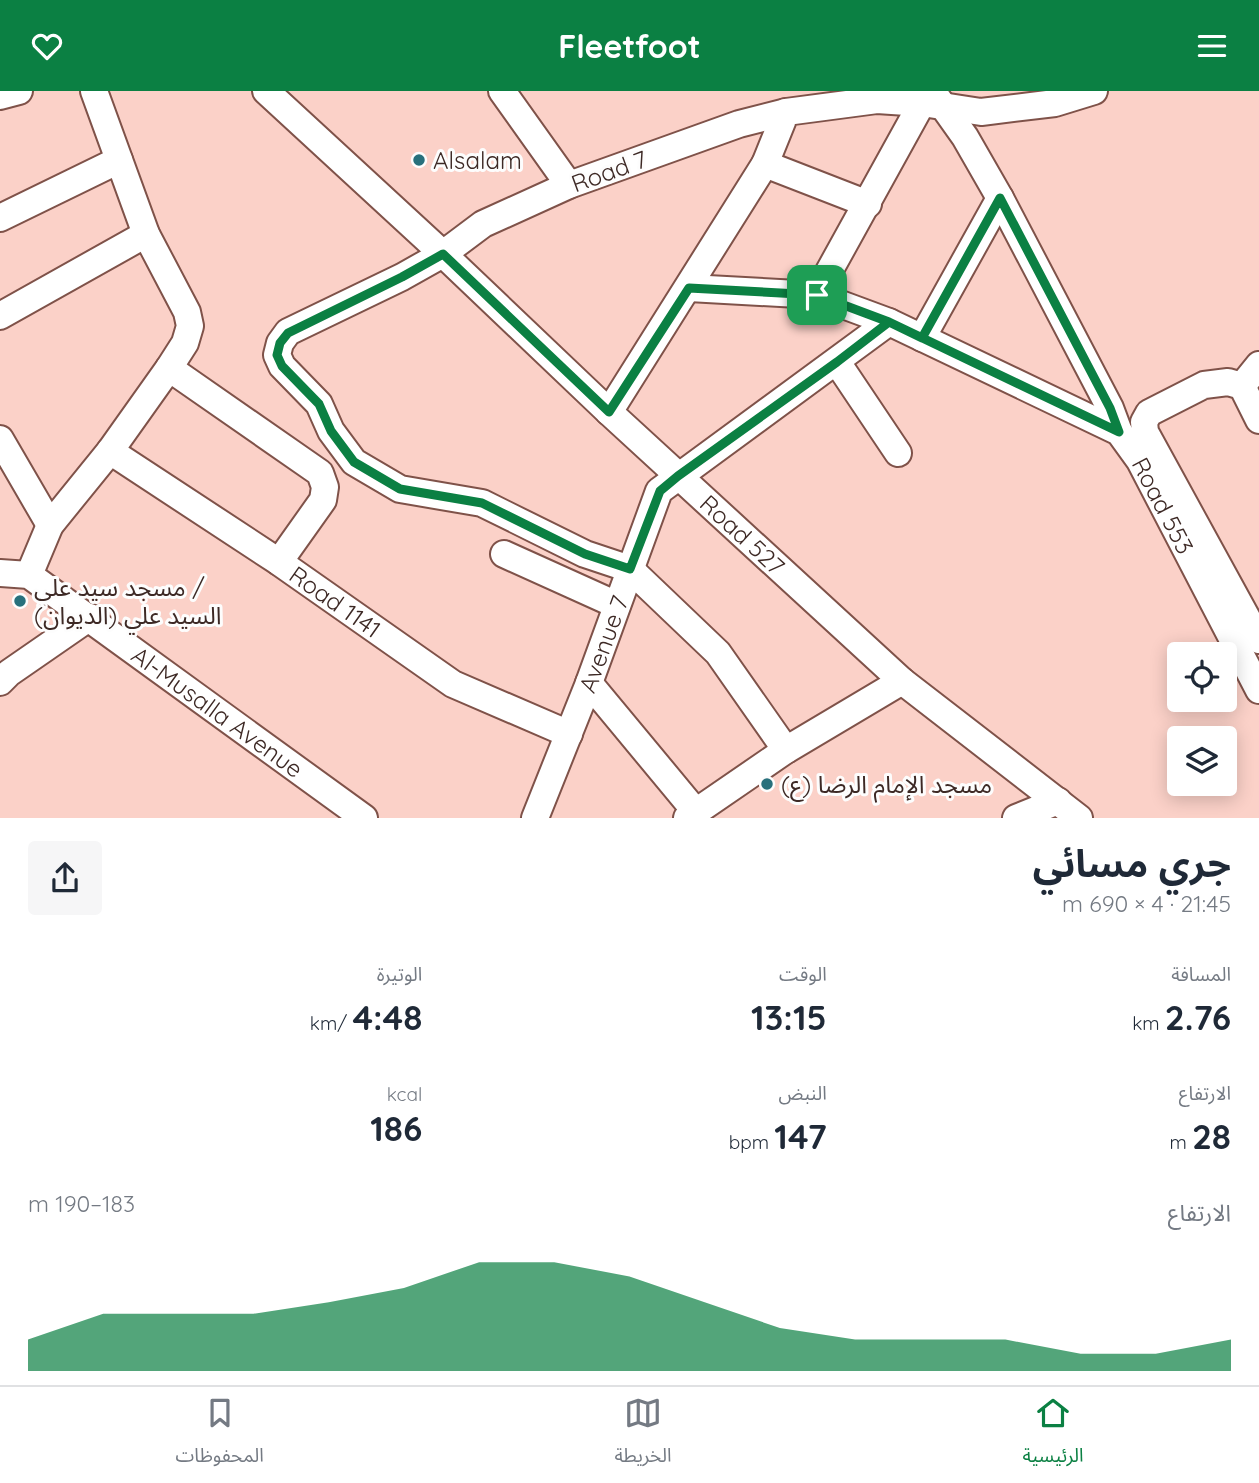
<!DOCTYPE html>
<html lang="ar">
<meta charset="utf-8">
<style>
body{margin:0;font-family:Quicksand,"Noto Sans Arabic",sans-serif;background:#f6f6f7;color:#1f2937;direction:rtl;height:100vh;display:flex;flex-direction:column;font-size:26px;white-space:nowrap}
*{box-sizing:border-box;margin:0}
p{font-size:23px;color:#747a83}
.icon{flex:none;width:38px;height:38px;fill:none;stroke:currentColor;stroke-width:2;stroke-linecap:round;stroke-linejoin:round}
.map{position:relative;height:727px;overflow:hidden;direction:ltr}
.sheet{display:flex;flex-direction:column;background:#fff;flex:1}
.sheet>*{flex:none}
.controls{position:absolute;left:1167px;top:551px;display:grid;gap:14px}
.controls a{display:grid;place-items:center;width:70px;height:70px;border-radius:7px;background:#fff;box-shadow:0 4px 18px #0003;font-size:35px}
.pin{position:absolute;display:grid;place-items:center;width:60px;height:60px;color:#fff;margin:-30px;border-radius:14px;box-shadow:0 4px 10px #0006}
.round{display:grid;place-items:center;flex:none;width:74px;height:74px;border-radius:7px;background:#f6f6f7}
.headline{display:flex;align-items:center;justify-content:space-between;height:119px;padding:0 28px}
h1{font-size:38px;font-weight:700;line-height:52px}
.figures{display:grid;grid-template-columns:repeat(3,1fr);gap:10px;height:119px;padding:7px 28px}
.figures div{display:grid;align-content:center}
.figures b{font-size:35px;font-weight:700}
.figures small{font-size:19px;font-weight:400}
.figures p{font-size:19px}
.chart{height:196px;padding:14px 28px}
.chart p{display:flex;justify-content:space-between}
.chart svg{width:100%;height:126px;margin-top:7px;fill:#0b8043;opacity:.7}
header{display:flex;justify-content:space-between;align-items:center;height:91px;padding:0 28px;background:#0b8043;color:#fff;font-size:32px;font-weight:700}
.menu{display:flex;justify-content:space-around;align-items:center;height:98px;border-top:2px solid #e0e1e3;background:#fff;font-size:19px;color:#747a83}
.menu a{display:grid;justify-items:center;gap:4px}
.menu .current{color:#0b8043}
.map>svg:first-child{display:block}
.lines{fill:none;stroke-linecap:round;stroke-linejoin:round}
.minor-casing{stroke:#7f5249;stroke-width:30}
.minor{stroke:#fff;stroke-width:26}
.route-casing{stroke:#fff;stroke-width:14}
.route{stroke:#0b8043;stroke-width:9}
.poi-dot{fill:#28707c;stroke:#fdfdfd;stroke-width:2.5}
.labels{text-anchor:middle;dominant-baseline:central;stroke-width:6;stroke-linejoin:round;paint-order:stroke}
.poi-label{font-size:24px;fill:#3d2925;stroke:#fdfdfd;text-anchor:start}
.street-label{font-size:24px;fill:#3d2925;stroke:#fdfdfd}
</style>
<header><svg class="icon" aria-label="menu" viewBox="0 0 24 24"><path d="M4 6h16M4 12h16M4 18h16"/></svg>Fleetfoot<svg class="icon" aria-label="heart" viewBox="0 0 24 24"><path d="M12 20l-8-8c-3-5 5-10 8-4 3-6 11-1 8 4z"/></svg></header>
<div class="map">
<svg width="1259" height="727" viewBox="0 0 1259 727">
<rect width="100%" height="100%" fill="#fbd1c8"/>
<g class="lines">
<defs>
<g id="minor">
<path id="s1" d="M266,0L443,163L609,321L902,590L1079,727"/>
<polyline points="502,0 569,94"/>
<polyline points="0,5 19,0"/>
<polyline points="938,8 965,46 1000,107 1110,317 1119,341"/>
<polyline points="786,21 739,33 569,94 483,133 443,163 402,186 288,241 280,252 277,264 282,275 319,313 331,340 354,371 400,398 482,412 585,463 630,478 718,562 786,659"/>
<polyline points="765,73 868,113"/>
<polyline points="0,127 119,69"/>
<path id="s2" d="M689,197L816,204L889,231L1119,341L1140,370L1259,599"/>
<polyline points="816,204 922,12"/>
<polyline points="0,225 146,143"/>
<polyline points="922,247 1000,107"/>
<polyline points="837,271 898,362"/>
<polyline points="169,277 320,382 325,396 323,409 279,471"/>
<polyline points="1242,295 1259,274"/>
<polyline points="609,321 765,73 786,21 877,9 922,12 981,21 1055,12 1094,0"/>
<polyline points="1259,329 1242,295 1228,291 1204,294 1149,322 1144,331 1145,341 1259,549"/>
<polyline points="0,348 50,434"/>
<path id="s3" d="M110,360L279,471L453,593L569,643"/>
<polyline points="504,463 617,514"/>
<path id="s4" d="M0,482L29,484L364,727"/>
<polyline points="29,484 50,434 110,360 169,277 185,252 190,235 187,221 146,143 94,0"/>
<polyline points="0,591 9,582 90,526"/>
<polyline points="589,592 696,721 697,727"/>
<path id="s5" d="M535,727L589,592L659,400L889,231"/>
<polyline points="687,727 786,659 902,590"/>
<polyline points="1016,727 1058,710"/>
</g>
</defs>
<use href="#minor" class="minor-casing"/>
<use href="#minor" class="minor"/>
</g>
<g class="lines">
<defs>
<polyline id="route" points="817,204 689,197 609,321 443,163 402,186 288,242 280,252 277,264 282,275 319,313 331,340 354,371 400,398 482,412 585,463 630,478 660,400 678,385 837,271 889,231 922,247 1000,107 1110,317 1119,341 889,231 817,204"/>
</defs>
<use href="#route" class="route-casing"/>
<use href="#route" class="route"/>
</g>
<g class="poi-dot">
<circle cx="419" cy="69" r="7"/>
<circle cx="20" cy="510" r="7"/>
<circle cx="767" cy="693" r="7"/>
</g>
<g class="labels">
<g class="poi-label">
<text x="433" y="69">Alsalam</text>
<text x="34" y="496">مسجد سيد علي /<tspan x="34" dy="28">السيد علي (الديوان)</tspan></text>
<text x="781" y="693">مسجد الإمام الرضا (ع)</text>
</g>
<g class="street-label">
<text transform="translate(609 80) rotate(-20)">Road 7</text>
<text stroke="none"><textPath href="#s2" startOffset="546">Road 553</textPath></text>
<text stroke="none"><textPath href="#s1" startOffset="651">Road 527</textPath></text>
<text stroke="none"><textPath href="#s3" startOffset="271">Road 1141</textPath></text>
<text stroke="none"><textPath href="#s5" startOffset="187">Avenue 7</textPath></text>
<text stroke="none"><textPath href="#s4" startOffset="262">Al-Musalla Avenue</textPath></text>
</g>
</g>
</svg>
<div class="controls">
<a><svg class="icon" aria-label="locate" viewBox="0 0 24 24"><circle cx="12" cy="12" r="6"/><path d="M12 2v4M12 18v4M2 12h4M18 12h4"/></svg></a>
<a><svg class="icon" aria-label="layers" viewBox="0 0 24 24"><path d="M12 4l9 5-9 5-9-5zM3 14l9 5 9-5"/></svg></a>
</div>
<div class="pin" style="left:817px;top:204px;background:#1e9e55"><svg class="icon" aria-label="arrive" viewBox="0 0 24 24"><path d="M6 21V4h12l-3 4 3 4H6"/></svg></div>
</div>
<section class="sheet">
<div class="headline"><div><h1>جري مسائي</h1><p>21:45 · 4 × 690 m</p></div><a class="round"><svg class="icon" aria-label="share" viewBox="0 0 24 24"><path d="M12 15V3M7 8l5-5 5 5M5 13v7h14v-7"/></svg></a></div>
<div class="figures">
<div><p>المسافة</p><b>2.76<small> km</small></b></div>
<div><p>الوقت</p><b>13:15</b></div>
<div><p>الوتيرة</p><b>4:48<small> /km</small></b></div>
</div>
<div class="figures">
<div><p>الارتفاع</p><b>28<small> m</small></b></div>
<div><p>النبض</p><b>147<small> bpm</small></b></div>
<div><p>kcal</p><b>186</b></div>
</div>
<div class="chart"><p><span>الارتفاع</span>183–190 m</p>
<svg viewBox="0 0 160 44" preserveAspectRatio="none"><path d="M0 44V33L10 24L20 24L30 24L40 20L50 15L60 6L70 6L80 11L90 20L100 29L110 33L120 33L130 33L140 38L150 38L160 33V44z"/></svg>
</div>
</section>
<nav class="menu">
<a class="current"><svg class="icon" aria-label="home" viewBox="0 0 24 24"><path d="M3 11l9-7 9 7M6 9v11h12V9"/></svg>الرئيسية</a>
<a><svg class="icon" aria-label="map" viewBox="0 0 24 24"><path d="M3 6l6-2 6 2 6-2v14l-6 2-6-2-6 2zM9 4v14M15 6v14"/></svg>الخريطة</a>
<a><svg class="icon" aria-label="saved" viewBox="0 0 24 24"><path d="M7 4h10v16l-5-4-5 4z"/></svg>المحفوظات</a>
</nav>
